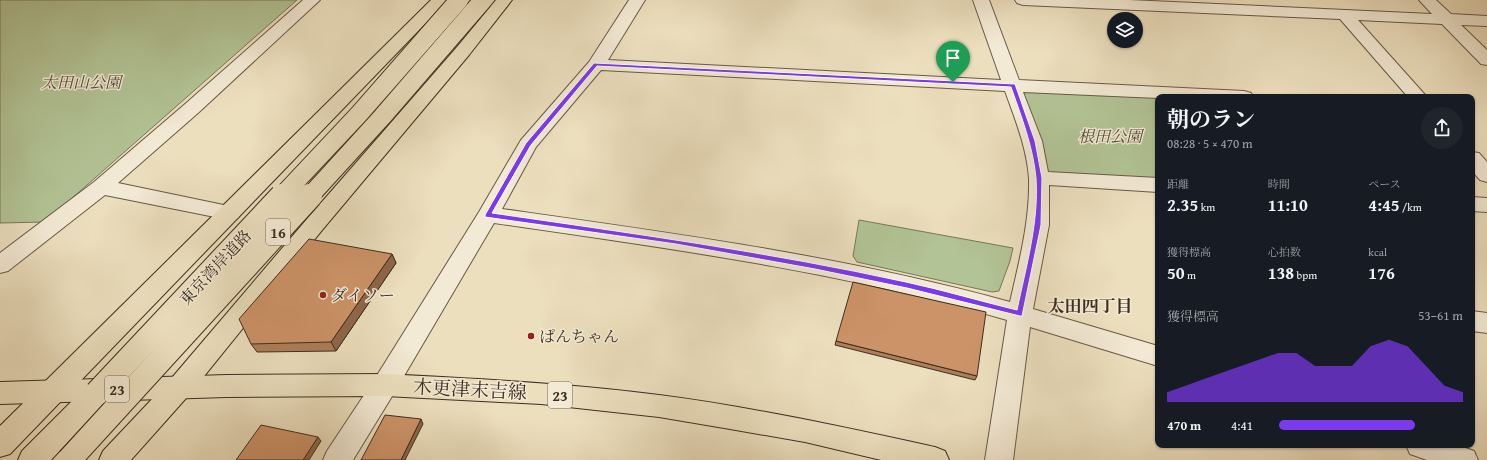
<!DOCTYPE html>
<html lang="ja">
<meta charset="utf-8">
<style>
body{margin:0;font-family:"Gentium Book Plus","Noto Serif JP",serif;background:#20242c;color:#f1f3f6;height:100vh;display:flex;flex-direction:column;font-size:15px;white-space:nowrap}
*{box-sizing:border-box;margin:0}
p{font-size:13px;color:#9ea1a6}
.icon{flex:none;width:22px;height:22px;fill:none;stroke:currentColor;stroke-width:2;stroke-linecap:round;stroke-linejoin:round}
.map{position:relative;flex:1;overflow:hidden}
.side{position:absolute;left:1155px;top:94px;width:320px;height:354px;display:flex;flex-direction:column;background:#171b24;border-radius:8px;box-shadow:0 1px 3px #0004}
.side>*{flex:none}
.tools{position:absolute;left:1107px;top:12px;display:grid;gap:8px}
.tools a{display:grid;place-items:center;width:36px;height:36px;border-radius:50%;background:#171b24;box-shadow:0 1px 3px #0004;font-size:20px}
.pin{position:absolute;display:grid;place-items:center;width:34px;height:34px;color:#fff;margin:-41px -17px;border-radius:50% 50% 50% 0;rotate:-45deg;box-shadow:0 0 4px #0007}
.pin .icon{rotate:45deg}
.round{display:grid;place-items:center;flex:none;width:42px;height:42px;border-radius:21px;background:#20242c}
.headline{display:flex;align-items:center;justify-content:space-between;height:68px;padding:0 12px}
h1{font-size:22px;font-weight:700;line-height:30px}
.metrics{display:grid;grid-template-columns:repeat(3,1fr);gap:6px;height:68px;padding:4px 12px}
.metrics div{display:grid;align-content:center}
.metrics b{font-size:17px;font-weight:700}
.metrics small{font-size:11px;font-weight:400}
.metrics p{font-size:11px}
.chart{height:112px;padding:8px 12px}
.chart p{display:flex;justify-content:space-between}
.chart svg{width:100%;height:72px;margin-top:4px;fill:#7c3aed;opacity:.7}
ul{padding:0 12px;list-style:none;font-size:13px}
li{display:grid;grid-template-columns:64px 48px 1fr;align-items:center;height:30px}
li i{height:10px;border-radius:5px;background:#7c3aed}
.map>svg:first-child{display:block}
.green{fill:#b2c395;stroke:#77785a}
.lines{fill:none;stroke-linecap:round;stroke-linejoin:round}
.minor-casing{stroke:#685a48;stroke-width:2}
.major-casing{stroke:#3c2e20;stroke-width:2}
.highway-casing{stroke:#3c2e20;stroke-width:2}
.minor{fill:#f3ead5;fill-rule:evenodd}
.major{fill:#ecdfbe;fill-rule:evenodd}
.highway{fill:#ecdfbe;fill-rule:evenodd}
.highway-bridge-far1-casing{stroke:#3c2e20;stroke-width:20;stroke-linecap:butt}
.highway-bridge-casing{stroke:#3c2e20;stroke-width:26;stroke-linecap:butt}
.highway-bridge-far1{stroke:#ecdfbe;stroke-width:18}
.highway-bridge{stroke:#ecdfbe;stroke-width:24}
.wall{fill:#af7e59;stroke:#3c2e20}
.shaded-wall{fill:#8f6649;stroke:#3c2e20}
.building{fill:#cc9268;stroke:#3c2e20}
.route{fill:#7c3aed;stroke:#fff;fill-rule:evenodd}
.poi-dot{fill:#8f2418;stroke:#f3ead5;stroke-width:1.5}
.labels{text-anchor:middle;dominant-baseline:central;stroke-width:3;stroke-linejoin:round;paint-order:stroke}
.shield{fill:#f3ead5;stroke:#736656;stroke-width:1}
.shield-label{font-size:15px;font-weight:bold;fill:#3c2e20}
.park-label{font-size:16px;font-style:italic;fill:#544c37;stroke:#f3ead5}
.street-label{font-size:16px;fill:#3c2e20;stroke:#f3ead5}
.poi-label{font-size:16px;fill:#3c2e20;stroke:#f3ead5;text-anchor:start}
.neighbourhood-label{font-size:17px;font-weight:bold;fill:#3c2e20;stroke:#f3ead5}
.near-street-label{font-size:19px;fill:#3c2e20;stroke:#f3ead5}
</style>
<div class="map">
<svg width="1487" height="460" viewBox="0 0 1487 460">
<rect width="100%" height="100%" fill="#ecdfbe"/>
<filter id="stains"><feTurbulence type="fractalNoise" baseFrequency=".005" numOctaves="4"/><feColorMatrix values="0 0 0 0 .2 0 0 0 0 .09 0 0 0 0 .02 0 0 0 .5 -.17"/></filter>
<radialGradient id="worn" r=".72"><stop offset=".6" stop-color="#630" stop-opacity="0"/><stop offset="1" stop-color="#630" stop-opacity=".3"/></radialGradient>
<g class="green">
<polygon points="0,0 297,0 45,222 0,223"/>
<polygon points="1016,88 1158,97 1158,182 1045,175"/>
<polygon points="859,220 1013,248 1010,261 999,291 992,292 857,262 853,256"/>
</g>
<g class="lines">
<defs>
<g id="minor">
<polygon points="303,0 320,0 198,113 118,183 238,208 241,213 238,218 230,220 105,195 8,271 0,273 0,253 94,182 184,105"/>
<path d="M629,0H645L608,60L1001,80L973,0H989L1019,80L1244,91L1251,93L1253,97H1158V98L1023,92L1042,141L1048,172L1158,178V192L1049,185V225L1033,309L1158,346V366L1030,327L1013,460H985L1007,320C840,271 666,248 494,223L394,393L353,460H323L327,451L376,377L479,212L521,140L589,62ZM601,70L1005,91C1015,119 1027,148 1029,179C1030,221 1019,262 1010,302C844,256 672,233 502,209L536,147Z"/>
<polygon points="1015,0 1129,0 1432,14 1419,0 1436,0 1451,14 1487,16 1487,26 1461,25 1487,50 1487,65 1481,64 1442,24 1358,20 1427,97 1408,97 1340,19 1023,5 1017,3"/>
<polygon points="1472,152 1479,153 1487,162 1487,182 1480,180 1472,171"/>
<polygon points="1472,197 1487,198 1487,212 1472,211"/>
<polygon points="1472,311 1487,313 1487,333 1472,331"/>
<polygon points="1406,445 1457,445 1474,451 1478,460 1427,460 1410,454"/>
</g>
<path id="major" d="M385,374C477,379 568,383 659,395C752,407 843,427 935,447L945,451L949,460H881L805,442L730,429L659,417L541,404L385,396L227,397L0,404V382L227,375Z"/>
<g id="highway">
<polygon points="431,0 448,0 10,454 0,457 0,426"/>
<polygon points="496,0 512,0 469,55 323,229 188,396 131,460 99,460 103,451 170,380 307,219 457,47"/>
<polygon points="97,382 106,385 110,393 106,401 51,460 18,460 22,451 88,385"/>
</g>
</defs>
<use href="#minor" class="minor-casing"/>
<use href="#major" class="major-casing"/>
<use href="#highway" class="highway-casing"/>
<use href="#minor" class="minor"/>
<use href="#major" class="major"/>
<use href="#highway" class="highway"/>
<defs>
<g id="highway-bridge-far1">
<polyline points="281,197 359,114 459,0"/>
<polyline points="309,197 382,117 483,0"/>
</g>
<g id="highway-bridge">
<polyline points="97,393 282,196"/>
<polyline points="69,460 310,196"/>
</g>
</defs>
<use href="#highway-bridge-far1" class="highway-bridge-far1-casing"/>
<use href="#highway-bridge" class="highway-bridge-casing"/>
<use href="#highway-bridge-far1" class="highway-bridge-far1"/>
<use href="#highway-bridge" class="highway-bridge"/>
</g>
<g class="wall">
<polygon points="392,254 396,263 336,351 257,352 251,344"/>
<polygon points="836,341 977,376 975,380 835,345"/>
</g>
<g class="shaded-wall">
<polygon points="392,254 396,263 336,351 331,342"/>
<polygon points="421,419 423,424 405,460 401,460"/>
<polygon points="318,437 321,441 309,460 303,460"/>
</g>
<g class="building">
<polygon points="309,239 392,254 331,342 251,344 239,319"/>
<polygon points="853,282 986,312 977,376 836,341"/>
<polygon points="385,415 421,419 401,460 361,460"/>
<polygon points="261,425 318,437 303,460 236,460"/>
</g>
<path class="route" d="M594,63L1015,84L1035,141L1042,178L1041,225L1022,316H1020L907,288L815,269L676,244L485,217V215L526,143ZM597,66L1011,87C1021,116 1033,146 1036,178C1039,222 1026,267 1017,310C980,301 943,290 906,282C769,252 630,233 492,213L531,145Z"/>
<g class="poi-dot">
<circle cx="323" cy="295" r="4"/>
<circle cx="531" cy="336" r="4"/>
</g>
<g class="labels">
<g class="shield">
<rect x="266" y="219" width="24" height="26" rx="3"/>
<rect x="105" y="376" width="24" height="26" rx="3"/>
<rect x="548" y="382" width="24" height="26" rx="3"/>
</g>
<g class="shield-label">
<text x="278" y="232">16</text>
<text x="117" y="389">23</text>
<text x="560" y="395">23</text>
</g>
<g class="park-label">
<text x="81" y="82">太田山公園</text>
<text x="1110" y="136">根田公園</text>
</g>
<g class="street-label">
<text transform="translate(215 267) rotate(-47)">東京湾岸道路</text>
</g>
<g class="poi-label">
<text x="331" y="295">ダイソー</text>
<text x="539" y="336">ぱんちゃん</text>
</g>
<g class="neighbourhood-label">
<text x="1090" y="305">太田四丁目</text>
</g>
<g class="near-street-label">
<text transform="translate(470 389) rotate(3)">木更津末吉線</text>
</g>
</g>
<rect width="100%" height="100%" filter="url(#stains)"/>
<rect width="100%" height="100%" fill="url(#worn)"/>
</svg>
<div class="tools">
<a><svg class="icon" aria-label="layers" viewBox="0 0 24 24"><path d="M12 4l9 5-9 5-9-5zM3 14l9 5 9-5"/></svg></a>
</div>
<div class="pin" style="left:953px;top:82px;background:#1e9e55"><svg class="icon" aria-label="arrive" viewBox="0 0 24 24"><path d="M6 21V4h12l-3 4 3 4H6"/></svg></div>
<section class="side">
<div class="headline"><div><h1>朝のラン</h1><p>08:28 · 5 × 470 m</p></div><a class="round"><svg class="icon" aria-label="share" viewBox="0 0 24 24"><path d="M12 15V3M7 8l5-5 5 5M5 13v7h14v-7"/></svg></a></div>
<div class="metrics">
<div><p>距離</p><b>2.35<small> km</small></b></div>
<div><p>時間</p><b>11:10</b></div>
<div><p>ペース</p><b>4:45<small> /km</small></b></div>
</div>
<div class="metrics">
<div><p>獲得標高</p><b>50<small> m</small></b></div>
<div><p>心拍数</p><b>138<small> bpm</small></b></div>
<div><p>kcal</p><b>176</b></div>
</div>
<div class="chart"><p><span>獲得標高</span>53–61 m</p>
<svg viewBox="0 0 160 44" preserveAspectRatio="none"><path d="M0 44V38L10 34L20 30L30 26L40 22L50 18L60 14L70 14L80 22L90 22L100 22L110 10L120 6L130 10L140 22L150 34L160 38V44z"/></svg>
</div>
<ul>
<li><b>470 m</b>4:41<i style="width:74%"></i></li>
</ul>
</section>
</div>
